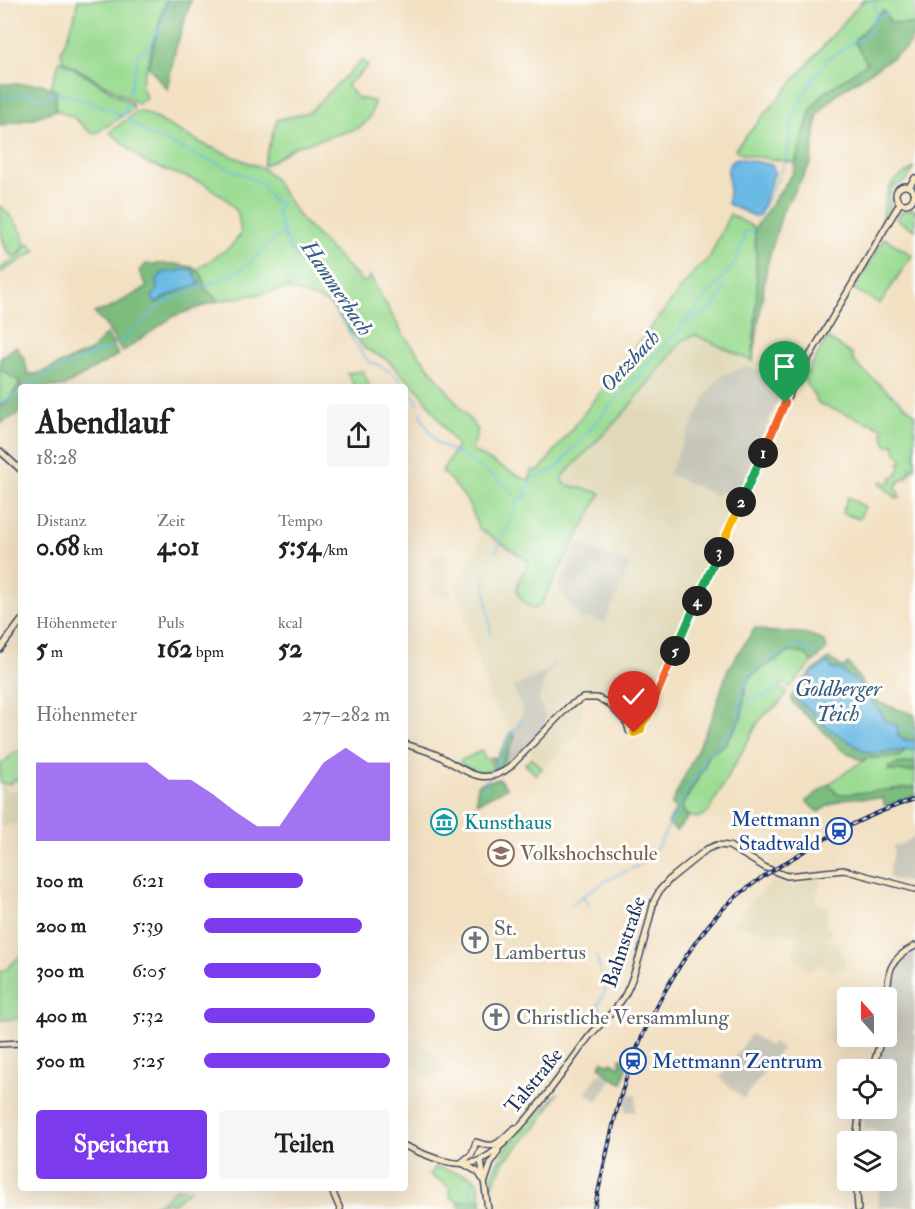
<!DOCTYPE html>
<html lang="de">
<meta charset="utf-8">
<style>
body{margin:0;font-family:"IM FELL Double Pica",serif;background:#f6f6f6;color:#222;height:100vh;display:flex;flex-direction:column;font-size:22px;white-space:nowrap}
*{box-sizing:border-box;margin:0}
p{font-size:20px;color:#767676}
.icon{flex:none;width:33px;height:33px;fill:none;stroke:currentColor;stroke-width:2;stroke-linecap:round;stroke-linejoin:round}
.map{position:relative;flex:1;overflow:hidden}
.panel{position:absolute;left:18px;top:384px;width:390px;height:807px;display:flex;flex-direction:column;background:#fff;border-radius:6px;box-shadow:0 6px 24px #0002}
.panel>*{flex:none}
.needle{width:39px;rotate:339deg}
.buttons{position:absolute;left:837px;top:987px;display:grid;gap:12px}
.buttons a{display:grid;place-items:center;width:60px;height:60px;border-radius:6px;background:#fff;box-shadow:0 6px 24px #0002;font-size:30px}
.pin{position:absolute;display:grid;place-items:center;width:51px;height:51px;color:#fff;margin:-62px -26px;border-radius:50% 50% 50% 0;rotate:-45deg;box-shadow:0 0 6px #0007}
.pin .icon{rotate:45deg}
.km{position:absolute;width:30px;height:30px;margin:-15px;border-radius:50%;background:#222;color:#fff;font-size:16px;line-height:30px;text-align:center}
.round{display:grid;place-items:center;flex:none;width:63px;height:63px;border-radius:6px;background:#f6f6f6}
.summary{display:flex;align-items:center;justify-content:space-between;height:102px;padding:0 18px}
h1{font-size:33px;font-weight:700;line-height:45px}
.figures{display:grid;grid-template-columns:repeat(3,1fr);gap:9px;height:102px;padding:6px 18px}
.figures div{display:grid;align-content:center}
.figures b{font-size:26px;font-weight:700}
.figures small{font-size:16px;font-weight:400}
.figures p{font-size:16px}
.chart{height:168px;padding:12px 18px}
.chart p{display:flex;justify-content:space-between}
.chart svg{width:100%;height:108px;margin-top:6px;fill:#7c3aed;opacity:.7}
.primary-button{display:flex;gap:12px;margin-top:auto;padding:12px 18px}
.primary-button a{flex:1;height:69px;border-radius:6px;background:#7c3aed;color:#fff;font-size:24px;font-weight:700;line-height:69px;text-align:center}
.primary-button a+a{background:#f6f6f6;color:#222}
ul{padding:0 18px;list-style:none;font-size:20px}
li{display:grid;grid-template-columns:96px 72px 1fr;align-items:center;height:45px}
li i{height:15px;border-radius:8px;background:#7c3aed}
.map>svg:first-child{display:block}
.built{fill:#e0d8b8}
.industrial{fill:#c6c5b8}
.green{fill:#9bdc93;stroke:#5b8678;stroke-width:1.5}
.forest{fill:#7cbc7d;stroke:#4c766e;stroke-width:1.5}
.water{fill:#6abae5;stroke:#4274a2;stroke-width:1.5}
.lines{fill:none;stroke-linecap:round;stroke-linejoin:round}
.stream{stroke:#6abae5;stroke-width:1.5}
.secondary-casing{stroke:#3b4a6d;stroke-width:8}
.secondary{stroke:#f9e7c3;stroke-width:5}
.rail-casing{stroke:#1b2f5e;stroke-width:4}
.rail{stroke:#fdfcf7;stroke-width:1.5;stroke-dasharray:4.5;stroke-linecap:butt}
.split-1-casing{stroke:#fff;stroke-width:12}
.split-2-casing{stroke:#fff;stroke-width:12}
.split-3-casing{stroke:#fff;stroke-width:12}
.split-4-casing{stroke:#fff;stroke-width:12}
.split-5-casing{stroke:#fff;stroke-width:12}
.split-6-casing{stroke:#fff;stroke-width:12}
.split-7-casing{stroke:#fff;stroke-width:12}
.split-1{stroke:#f0652b;stroke-width:8}
.split-2{stroke:#22a559;stroke-width:8}
.split-3{stroke:#f5b400;stroke-width:8}
.split-4{stroke:#22a559;stroke-width:8}
.split-5{stroke:#22a559;stroke-width:8}
.split-6{stroke:#f0652b;stroke-width:8}
.split-7{stroke:#f5b400;stroke-width:8}
.labels{text-anchor:middle;dominant-baseline:central;stroke-width:6;stroke-linejoin:round;paint-order:stroke}
.transit-label{font-size:21px;fill:#164399;stroke:#fdfcf7;text-anchor:end}
.culture-label{font-size:21px;fill:#0d838f;stroke:#fdfcf7;text-anchor:start}
.education-label{font-size:21px;fill:#785e54;stroke:#fdfcf7;text-anchor:start}
.worship-label{font-size:21px;fill:#5b616d;stroke:#fdfcf7;text-anchor:start}
.street-label{font-size:21px;fill:#1b2f5e;stroke:#fdfcf7}
.water-label{font-size:22px;font-style:italic;fill:#335986;stroke:#fdfcf7}
</style>
<div class="map">
<svg width="915" height="1209" viewBox="0 0 915 1209">
<rect width="100%" height="100%" fill="#fdfcf7"/>
<filter id="ink" filterUnits="userSpaceOnUse"><feTurbulence type="fractalNoise" baseFrequency=".0167" numOctaves="2"/><feDisplacementMap in="SourceGraphic" scale="12" xChannelSelector="R" yChannelSelector="G"/><feConvolveMatrix kernelMatrix="1 2 1 2 8 2 1 2 1" color-interpolation-filters="sRGB"/></filter>
<filter id="wash" filterUnits="userSpaceOnUse"><feTurbulence type="fractalNoise" baseFrequency=".008" numOctaves="4" result="noise"/><feDisplacementMap in="SourceGraphic" scale="24" xChannelSelector="R" yChannelSelector="G"/><feGaussianBlur stdDeviation="1.35" result="paint"/><feColorMatrix in="noise" values="0 0 0 0 0 0 0 0 0 0 0 0 0 0 0 0 0 1.4 0 .05"/><feComposite in="paint" operator="in"/></filter>
<g filter="url(#wash)">
<rect width="100%" height="100%" fill="#f2e0c2"/>
<g class="built">
<polygon points="695,334 788,375 643,713 628,715 607,698 598,694 588,695 583,698 581,724 576,736 546,766 515,737 492,702 455,587 483,532 530,561 515,589 516,595 522,603 601,494 563,484 561,479 622,415 684,340"/>
<polygon points="446,555 448,585 452,596 431,594 430,557"/>
<polygon points="5,783 9,792 21,789 21,821 0,829 0,785"/>
<polygon points="823,875 815,903 830,907 825,927 832,930 828,941 838,943 847,968 828,975 824,964 806,971 793,955 798,936 764,932 733,924 751,900 773,882 794,886"/>
<polygon points="847,1002 848,1036 860,1037 859,1047 835,1045 825,1037 833,1028 839,1006"/>
<polygon points="412,1039 432,1053 445,1066 434,1082 405,1060 405,1049"/>
</g>
<g class="industrial">
<polygon points="746,366 787,378 737,497 720,491 717,496 668,474 707,394 721,376"/>
<polygon points="579,543 630,565 604,624 589,618 581,621 558,586"/>
<polygon points="555,662 556,665 545,677 539,698 548,724 516,758 504,766 502,764 505,757 515,737 511,732 522,715 522,707 512,688 546,672 550,664"/>
<polygon points="915,836 915,884 888,877 894,851 893,846 902,844"/>
<polygon points="915,952 915,1207 878,1207 879,1181 886,1180 886,1142 881,1141 882,1135 880,1134 880,1131 863,1129 864,1119 866,1109 886,1108 886,1070 876,1069 886,1036 891,1007 893,970 897,962"/>
<polygon points="751,1034 769,1046 773,1042 782,1048 744,1099 720,1078"/>
<polygon points="605,1071 612,1078 597,1102 585,1092 600,1073 602,1075"/>
<polygon points="626,1094 636,1095 635,1112 625,1111"/>
</g>
<g class="green">
<polygon points="78,0 167,0 141,85 146,98 138,104 69,64 63,59 61,52 74,19"/>
<polygon points="863,0 915,0 915,25 890,23 883,11 867,63 823,94 811,109 795,163 741,154 735,149"/>
<polygon points="60,60 132,104 133,109 95,134 91,133 73,117 56,110 56,91 50,88"/>
<path d="M362,60L368,66L346,86L358,98L374,101C372,116 370,122 356,129L294,147L266,165H263L277,120L309,112Z"/>
<path d="M142,111L203,144L264,169L274,179L300,218L362,281L366,282L370,276L403,334L478,430L472,451L524,479L529,480L532,470L539,471L694,272L709,258L730,214L755,228L757,291L753,361L695,335L683,340L623,414L561,478L564,484L601,493L540,606L533,609C507,593 518,584 529,561L478,528C471,502 460,490 442,471L457,446L421,393L386,359L365,349L329,303L289,289L218,301L204,288L202,275L196,270L230,247L241,234L238,213L227,200L205,184L144,162L110,132L136,112Z"/>
<path d="M915,167L906,181L893,187L890,193V208L881,222C884,212 884,202 887,193C891,180 905,174 915,167Z"/>
<path d="M0,206C12,215 41,249 12,256C0,247 0,222 0,206Z"/>
<polygon points="911,209 915,210 915,230 896,219 902,212"/>
<polygon points="884,238 912,255 880,304 854,289"/>
<polygon points="29,243 36,251 0,273 0,269 20,255"/>
<polygon points="827,338 852,354 853,360 859,367 915,414 915,468 913,469 912,467 910,468 911,473 906,475 907,478 902,479 896,486 900,497 898,499 881,485 880,482 884,481 885,484 892,481 891,478 898,475 897,472 900,469 899,463 902,462 901,456 896,453 894,444 887,446 882,433 883,428 819,404 804,379"/>
<polygon points="0,369 21,382 7,402 0,406"/>
<polygon points="363,371 370,387 355,387 347,373"/>
<polygon points="848,497 865,507 859,519 842,513"/>
<path d="M796,651L806,654L813,662L790,687L784,684L780,686V688L787,692C782,705 768,710 759,721L707,814L696,818L685,814L682,806L704,768L707,757C720,746 733,736 740,720C745,708 743,694 747,683C751,671 783,652 796,651Z"/>
<polygon points="912,750 915,750 915,762 897,764 889,771 915,771 915,787 838,795 829,784 867,758 899,757 905,751"/>
<polygon points="21,751 21,783 15,779 10,784 0,783 0,765 15,752"/>
<polygon points="481,751 486,759 489,759 494,771 478,772 460,764 460,761"/>
<polygon points="532,758 542,768 536,775 525,764"/>
<polygon points="21,955 21,1019 0,1020 0,971 7,969"/>
<path d="M558,1093L536,1127L504,1161L492,1187C487,1156 539,1115 558,1093Z"/>
<polygon points="435,1167 472,1176 478,1182 481,1200 457,1201 450,1197 450,1190 444,1183 430,1175"/>
<polygon points="176,1188 192,1188 172,1204 169,1201 154,1209 146,1209 165,1199"/>
</g>
<g class="forest">
<polygon points="167,0 191,0 175,51 167,89 148,66 161,16"/>
<polygon points="883,10 891,23 915,25 915,35 905,49 838,93 818,114 811,163 783,210 767,265 753,361 757,291 755,228 793,173 811,109 823,94 867,63 854,41"/>
<polygon points="0,84 42,84 56,91 56,110 31,119 0,125"/>
<polygon points="146,264 174,264 192,267 202,275 205,288 218,301 174,316 122,352 107,327 94,313 108,309 147,287 139,271"/>
<polygon points="107,333 118,355 63,387 21,387 21,412 0,424 0,406 7,402 21,383 0,369 0,359 16,346 25,360 28,374 37,374 91,351"/>
<path d="M755,628C761,629 767,632 774,632C797,634 803,629 825,642L827,649L813,662L805,654L789,652L750,676L746,684L741,719L725,744L707,757L704,768L682,806L684,814L689,817L676,831L668,823L676,810L671,805L712,718L728,669Z"/>
<path d="M829,659L844,668L848,663L872,696L880,703L915,715V740H906L898,736V726L883,720L884,716C872,704 869,698 860,685C855,678 846,677 841,670L832,668L828,662C814,673 798,682 797,701L808,708L826,727L867,753L905,751L899,757L867,758L863,761L840,749L832,739L793,703L791,697C800,681 814,669 829,659Z"/>
<polygon points="511,732 515,737 502,764 504,766 496,770 491,757 497,758"/>
<polygon points="915,762 915,771 889,771 888,768 897,764"/>
<polygon points="499,779 507,788 477,803 477,785 484,782"/>
<path d="M829,784L838,795L915,787V796L885,806L883,798C853,798 844,795 818,812L806,801Z"/>
<polygon points="620,1058 629,1060 622,1083 613,1079 599,1066 603,1061 608,1065 611,1062 620,1067 622,1064 620,1063"/>
<polygon points="481,1200 482,1209 461,1209 457,1201"/>
</g>
<g class="water">
<path d="M737,158L772,165L775,172L760,212L756,217L728,204C728,199 729,194 729,189C730,176 722,167 737,158Z"/>
<polygon points="190,269 193,271 200,284 181,290 155,303 152,296 157,291 156,282 162,273"/>
<path d="M828,662L832,669L841,670C846,677 855,678 860,685C869,698 872,704 884,716L883,720L898,726V736L906,740H915V750L867,753L826,727L808,708L797,701V698L801,689L803,690L813,678L810,675Z"/>
</g>
<g class="lines">
<g class="stream">
<polyline points="875,17 888,14"/>
<polyline points="129,94 139,52 151,48 154,35 159,30 170,0"/>
<path d="M0,96C11,100 17,93 27,93L31,97H40L46,100L51,94L58,92L111,109L120,116L124,114L127,104"/>
<path d="M128,119L148,134L260,182L273,202L281,201L280,208L276,210C284,229 285,253 306,264L307,270L335,306L339,317L344,319C348,334 359,350 369,362C384,364 413,388 418,404"/>
<polyline points="759,217 785,163 788,151 790,126 803,95 827,59 869,33 876,13 874,0"/>
<path d="M684,322L688,323C697,316 707,313 716,304C720,299 722,292 726,287"/>
<polyline points="118,344 164,303 237,272 246,266 282,232"/>
<polyline points="27,387 44,375 111,347"/>
<polyline points="0,404 21,391"/>
<polyline points="421,413 422,419 437,443 466,458 508,487 514,494"/>
<polyline points="519,500 528,495 525,491 527,485 532,485 530,481 532,477 546,474 548,471 552,472 556,469 615,400 622,395 629,384 633,383 632,379 641,377 639,373 658,353 668,339 671,339 681,329 681,324 688,321 689,317 735,263 745,238 743,233 745,231 753,232 754,229"/>
<polyline points="495,553 515,511 514,507 517,504 517,498"/>
<polyline points="485,578 485,588 491,633"/>
<polyline points="748,702 751,698 762,697 777,689"/>
<polyline points="742,709 748,705"/>
<polyline points="899,727 915,732"/>
<polyline points="491,773 509,738 523,720"/>
<polyline points="483,792 489,777"/>
<polyline points="571,905 582,896"/>
<polyline points="589,906 583,896 607,880 638,866 649,857 659,845 670,823 680,810 680,804 691,783 703,768 702,757 707,753 712,753 738,721 741,695 751,672 768,660 794,646 799,646 815,652"/>
<polyline points="596,955 605,987 605,992 598,1004 602,1014"/>
<polyline points="474,1178 470,1195 475,1205 475,1209"/>
</g>
</g>
</g>
<g filter="url(#ink)">
<g class="lines">
<defs>
<g id="secondary">
<circle cx="905" cy="195" r="9"/>
<polyline points="909,187 915,178"/>
<polyline points="0,451 21,470"/>
<polyline points="0,649 21,621"/>
<polyline points="629,718 636,717 639,718 648,712"/>
<path d="M405,744C417,748 430,751 441,757C465,770 483,788 510,767L569,706L583,698H597L608,703L627,723L629,731L636,733L641,730L642,723L649,715L710,572L795,381L900,203"/>
<path d="M886,1016C891,983 879,964 915,946"/>
<polyline points="0,1044 21,1043"/>
<polyline points="872,1070 882,1036"/>
<polyline points="856,1142 860,1108"/>
<path d="M405,1146C426,1155 451,1168 475,1162C510,1152 565,1069 588,1038C600,1023 617,1011 626,993C638,969 647,929 654,901L660,890L670,879L707,849L717,845L729,846L766,868L787,876L844,870L915,889"/>
<polyline points="481,1160 488,1209"/>
<path d="M462,1162L472,1154L476,1142C499,1151 498,1140 515,1128"/>
<polyline points="464,1164 478,1172 484,1181"/>
<polyline points="856,1180 858,1209"/>
<polyline points="485,1181 491,1163 498,1151"/>
<polyline points="331,1188 340,1209"/>
</g>
</defs>
<use href="#secondary" class="secondary-casing"/>
<use href="#secondary" class="secondary"/>
<defs>
<path id="rail" d="M594,1209C606,1161 614,1110 631,1064C649,1014 691,938 730,902C749,885 771,871 793,858C835,832 867,815 915,799"/>
</defs>
<use href="#rail" class="rail-casing"/>
<use href="#rail" class="rail"/>
</g>
</g>
<g class="lines" filter="url(#ink)">
<defs>
<polyline id="split-1" points="763,453 785,403"/>
<polyline id="split-2" points="741,502 763,453"/>
<polyline id="split-3" points="719,552 741,502"/>
<polyline id="split-4" points="697,601 719,552"/>
<polyline id="split-5" points="675,651 697,601"/>
<polyline id="split-6" points="654,701 675,651"/>
<polyline id="split-7" points="634,733 641,730 642,723 649,715 654,701"/>
</defs>
<use href="#split-1" class="split-1-casing"/>
<use href="#split-2" class="split-2-casing"/>
<use href="#split-3" class="split-3-casing"/>
<use href="#split-4" class="split-4-casing"/>
<use href="#split-5" class="split-5-casing"/>
<use href="#split-6" class="split-6-casing"/>
<use href="#split-7" class="split-7-casing"/>
<use href="#split-1" class="split-1"/>
<use href="#split-2" class="split-2"/>
<use href="#split-3" class="split-3"/>
<use href="#split-4" class="split-4"/>
<use href="#split-5" class="split-5"/>
<use href="#split-6" class="split-6"/>
<use href="#split-7" class="split-7"/>
</g>
<defs>
<symbol id="museum-ring" viewBox="-11 -11 22 22"><circle r="9.5" fill="#fdfcf7" stroke="#0f9aa8" stroke-width="1.5"/><path d="M0-6L6-3V-2H-6V-3ZM-5-1h2V3h-2ZM-1-1h2V3h-2ZM3-1h2V3H3ZM-6 4H6V6H-6Z" fill="#0f9aa8"/></symbol>
<symbol id="station-ring" viewBox="-11 -11 22 22"><circle r="9.5" fill="#fdfcf7" stroke="#1a4fb4" stroke-width="1.5"/><path d="M-3-6H3Q5-6 5-4V2Q5 4 3 4L4.5 6H3L1.5 4h-3L-3 6H-4.5L-3 4Q-5 4-5 2V-4Q-5-6-3-6ZM-3.5-4v3h7v-3ZM-3.5 1v1.5H-2V1ZM2 1v1.5H3.5V1Z" fill="#1a4fb4"/></symbol>
<symbol id="university-ring" viewBox="-11 -11 22 22"><circle r="9.5" fill="#fdfcf7" stroke="#8d6e63" stroke-width="1.5"/><path d="M0-5L7-2L0 1L-7-2ZM-4 1L0 2.5L4 1V4Q0 6-4 4Z" fill="#8d6e63"/></symbol>
<symbol id="church-ring" viewBox="-11 -11 22 22"><circle r="9.5" fill="#fdfcf7" stroke="#6b7280" stroke-width="1.5"/><path d="M-1.2-6h2.4v3.5h3.3v2.4h-3.3V6h-2.4V-.1h-3.3v-2.4h3.3Z" fill="#6b7280"/></symbol>
</defs>
<g fill-rule="evenodd">
<use href="#museum-ring" x="429" y="807" width="30" height="30"/>
<use href="#station-ring" x="824" y="816" width="30" height="30"/>
<use href="#university-ring" x="486" y="838" width="30" height="30"/>
<use href="#church-ring" x="460" y="925" width="30" height="30"/>
<use href="#church-ring" x="481" y="1002" width="30" height="30"/>
<use href="#station-ring" x="618" y="1046" width="30" height="30"/>
</g>
<g class="labels">
<g class="transit-label">
<text x="820" y="819">Mettmann<tspan x="820" dy="24">Stadtwald</tspan></text>
<text x="652" y="1061" text-anchor="start">Mettmann Zentrum</text>
</g>
<g class="culture-label">
<text x="464" y="822">Kunsthaus</text>
</g>
<g class="education-label">
<text x="520" y="853">Volkshochschule</text>
</g>
<g class="worship-label">
<text x="494" y="928">St.<tspan x="494" dy="24">Lambertus</tspan></text>
<text x="516" y="1017">Christliche Versammlung</text>
</g>
<g class="street-label">
<text transform="translate(624 942) rotate(-71)">Bahnstraße</text>
<text transform="translate(534 1081) rotate(-51)">Talstraße</text>
</g>
<g class="water-label">
<text transform="translate(337 288) rotate(56)">Hammerbach</text>
<text transform="translate(630 361) rotate(-47)">Oetzbach</text>
<text x="838" y="689">Goldberger<tspan x="838" dy="25">Teich</tspan></text>
</g>
</g>
</svg>
<div class="buttons">
<a><svg class="needle" viewBox="-14 -14 28 28"><path d="M0-13l5 13h-10z" fill="#e53935"/><path d="M0 13l5-13h-10z" fill="#767676"/></svg></a>
<a><svg class="icon" aria-label="locate" viewBox="0 0 24 24"><circle cx="12" cy="12" r="6"/><path d="M12 2v4M12 18v4M2 12h4M18 12h4"/></svg></a>
<a><svg class="icon" aria-label="layers" viewBox="0 0 24 24"><path d="M12 4l9 5-9 5-9-5zM3 14l9 5 9-5"/></svg></a>
</div>
<div class="pin" style="left:785px;top:403px;background:#1e9e55"><svg class="icon" aria-label="arrive" viewBox="0 0 24 24"><path d="M6 21V4h12l-3 4 3 4H6"/></svg></div>
<div class="pin" style="left:634px;top:733px;background:#d93025"><svg class="icon" aria-label="check" viewBox="0 0 24 24"><path d="M5 12l5 5 9-10"/></svg></div>
<b class="km" style="left:763px;top:453px">1</b>
<b class="km" style="left:741px;top:502px">2</b>
<b class="km" style="left:719px;top:552px">3</b>
<b class="km" style="left:697px;top:601px">4</b>
<b class="km" style="left:675px;top:651px">5</b>
<section class="panel">
<div class="summary"><div><h1>Abendlauf</h1><p>18:28</p></div><a class="round"><svg class="icon" aria-label="share" viewBox="0 0 24 24"><path d="M12 15V3M7 8l5-5 5 5M5 13v7h14v-7"/></svg></a></div>
<div class="figures">
<div><p>Distanz</p><b>0.68<small> km</small></b></div>
<div><p>Zeit</p><b>4:01</b></div>
<div><p>Tempo</p><b>5:54<small> /km</small></b></div>
</div>
<div class="figures">
<div><p>Höhenmeter</p><b>5<small> m</small></b></div>
<div><p>Puls</p><b>162<small> bpm</small></b></div>
<div><p>kcal</p><b>52</b></div>
</div>
<div class="chart"><p><span>Höhenmeter</span>277–282 m</p>
<svg viewBox="0 0 160 44" preserveAspectRatio="none"><path d="M0 44V12L10 12L20 12L30 12L40 12L50 12L60 19L70 19L80 25L90 32L100 38L110 38L120 25L130 12L140 6L150 12L160 12V44z"/></svg>
</div>
<ul>
<li><b>100 m</b>6:21<i style="width:53%"></i></li>
<li><b>200 m</b>5:39<i style="width:85%"></i></li>
<li><b>300 m</b>6:05<i style="width:63%"></i></li>
<li><b>400 m</b>5:32<i style="width:92%"></i></li>
<li><b>500 m</b>5:25<i style="width:100%"></i></li>
</ul>
<div class="primary-button"><a>Speichern</a><a>Teilen</a></div>
</section>
</div>
